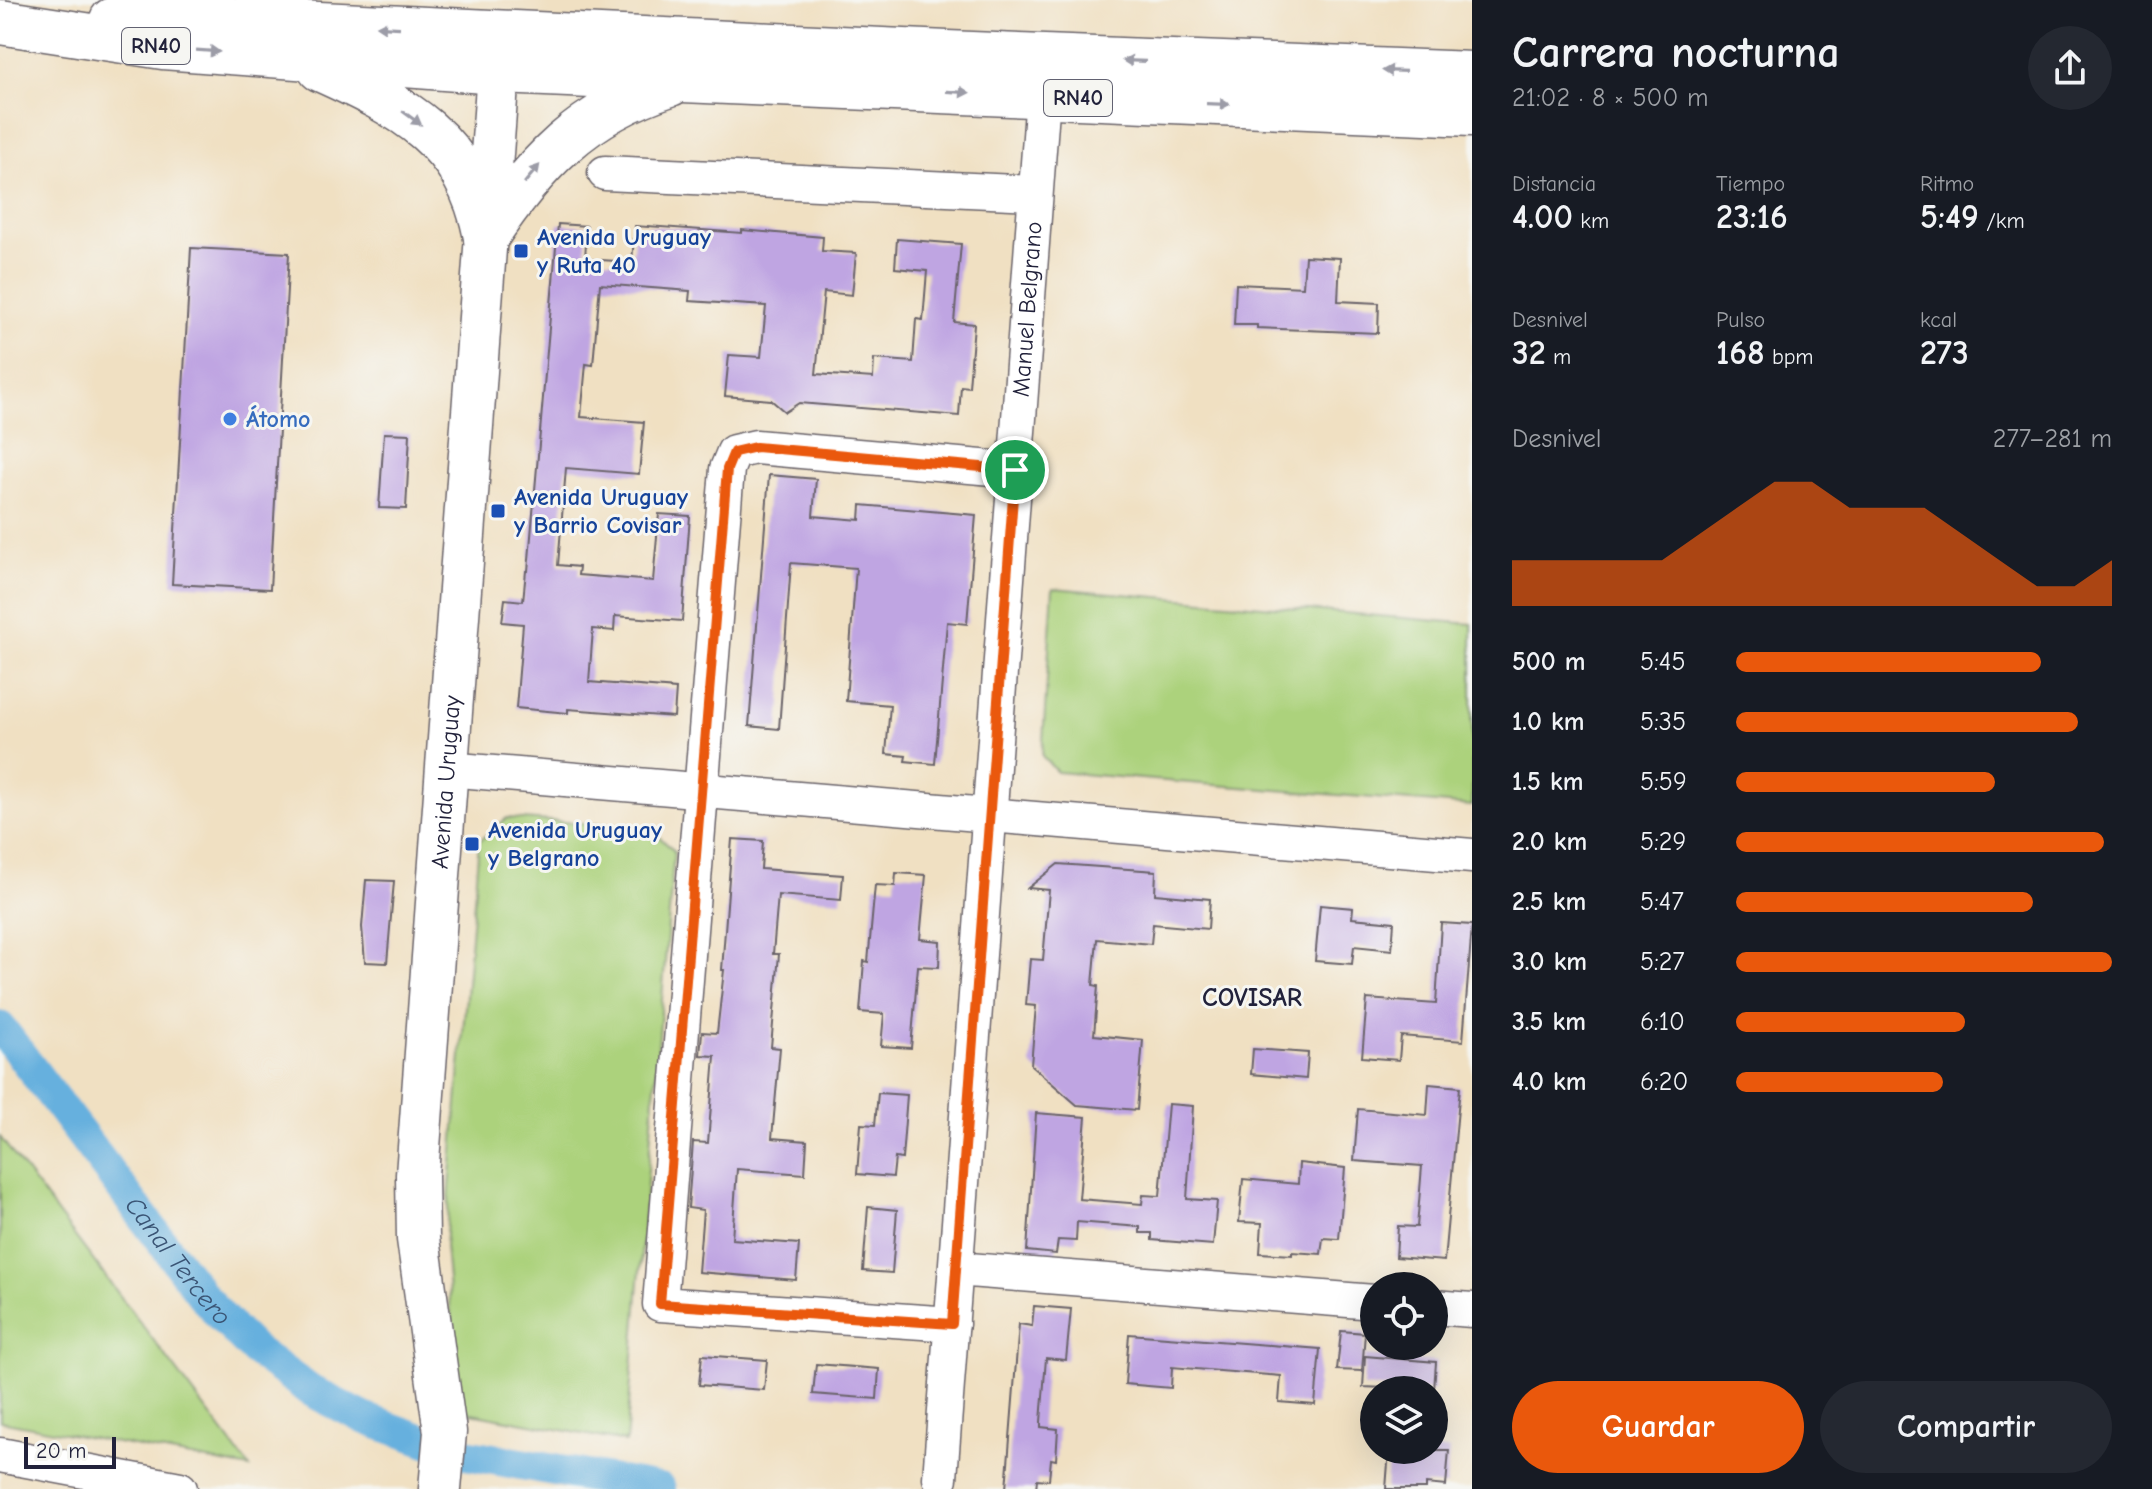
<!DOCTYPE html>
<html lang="es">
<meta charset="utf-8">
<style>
body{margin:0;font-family:"Comic Neue",sans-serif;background:#242831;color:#f1f3f6;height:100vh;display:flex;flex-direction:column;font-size:30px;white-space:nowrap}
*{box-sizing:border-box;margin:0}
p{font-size:26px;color:#9ea1a6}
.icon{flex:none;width:44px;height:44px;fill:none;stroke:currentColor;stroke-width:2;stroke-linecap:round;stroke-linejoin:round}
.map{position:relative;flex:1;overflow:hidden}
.drawer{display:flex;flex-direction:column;background:#171b24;width:680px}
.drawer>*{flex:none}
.buttons{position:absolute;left:1360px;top:1272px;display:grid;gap:16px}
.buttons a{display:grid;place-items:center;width:88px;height:88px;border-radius:50%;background:#171b24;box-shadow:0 8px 32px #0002;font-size:40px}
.scale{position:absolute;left:24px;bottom:20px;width:92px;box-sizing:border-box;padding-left:8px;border:4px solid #22223b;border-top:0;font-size:22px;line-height:28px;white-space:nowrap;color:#22223b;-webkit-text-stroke:6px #f6f6f2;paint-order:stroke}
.pin{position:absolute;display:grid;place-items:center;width:68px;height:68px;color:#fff;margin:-34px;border:4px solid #fff;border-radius:50%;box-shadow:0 2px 8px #0007}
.round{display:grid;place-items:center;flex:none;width:84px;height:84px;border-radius:42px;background:#242831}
.overview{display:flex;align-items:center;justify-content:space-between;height:136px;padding:0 40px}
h1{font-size:44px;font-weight:600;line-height:60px}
.metrics{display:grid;grid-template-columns:repeat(3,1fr);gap:12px;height:136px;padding:8px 40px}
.metrics div{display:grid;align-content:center}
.metrics b{font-size:34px;font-weight:600}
.metrics small{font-size:22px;font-weight:400}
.metrics p{font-size:22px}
.chart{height:224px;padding:16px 40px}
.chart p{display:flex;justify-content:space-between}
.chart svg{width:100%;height:144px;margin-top:8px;fill:#ea580c;opacity:.7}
.primary-button{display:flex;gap:16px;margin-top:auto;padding:16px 40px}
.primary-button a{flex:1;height:92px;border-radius:48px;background:#ea580c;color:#fff;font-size:32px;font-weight:600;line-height:92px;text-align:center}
.primary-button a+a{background:#242831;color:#f1f3f6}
ul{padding:0 40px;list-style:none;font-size:26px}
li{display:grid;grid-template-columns:128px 96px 1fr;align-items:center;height:60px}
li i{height:20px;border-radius:10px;background:#ea580c}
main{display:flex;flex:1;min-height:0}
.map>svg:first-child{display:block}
.green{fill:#acd27c;stroke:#677a5c;stroke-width:2}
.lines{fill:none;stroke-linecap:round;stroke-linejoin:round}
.canal{stroke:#66b0de;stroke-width:32}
.building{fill:#bfa5e2}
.minor-casing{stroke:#6a646a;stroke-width:37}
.major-casing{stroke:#6a646a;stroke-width:45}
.highway-casing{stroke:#6a646a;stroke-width:47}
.minor{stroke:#fff;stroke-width:34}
.major{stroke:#fff;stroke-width:42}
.highway{stroke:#fff;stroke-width:44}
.oneway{fill:#9c9ca7}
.route-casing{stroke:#fff;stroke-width:16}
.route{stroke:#ea580c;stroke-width:10}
.transit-dot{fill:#1a4fb4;stroke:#f6f6f2;stroke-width:3}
.shop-dot{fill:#3f7fe0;stroke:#f6f6f2;stroke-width:3}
.labels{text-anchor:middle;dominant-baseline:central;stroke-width:6;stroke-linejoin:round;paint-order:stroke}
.shield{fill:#f6f6f2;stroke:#626272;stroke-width:2}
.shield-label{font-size:22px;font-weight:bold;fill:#22223b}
.transit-label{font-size:24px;font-weight:bold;fill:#164399;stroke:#f6f6f2;text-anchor:start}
.street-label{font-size:24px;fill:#22223b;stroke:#f6f6f2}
.shop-label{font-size:24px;font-weight:bold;fill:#366cbe;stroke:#f6f6f2;text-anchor:start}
.neighbourhood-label{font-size:26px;font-weight:bold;fill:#22223b;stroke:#f6f6f2}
.water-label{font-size:26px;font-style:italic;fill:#3a5474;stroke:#f6f6f2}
</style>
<main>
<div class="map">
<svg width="1472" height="1489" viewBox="0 0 1472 1489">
<rect width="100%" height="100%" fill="#f6f6f2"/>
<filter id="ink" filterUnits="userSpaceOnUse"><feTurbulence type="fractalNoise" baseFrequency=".0125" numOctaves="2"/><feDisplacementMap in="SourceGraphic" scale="16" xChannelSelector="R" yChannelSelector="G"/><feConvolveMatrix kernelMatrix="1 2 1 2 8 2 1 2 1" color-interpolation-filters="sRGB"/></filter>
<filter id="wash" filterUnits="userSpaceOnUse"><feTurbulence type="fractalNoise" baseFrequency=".006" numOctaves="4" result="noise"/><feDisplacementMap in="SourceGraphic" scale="32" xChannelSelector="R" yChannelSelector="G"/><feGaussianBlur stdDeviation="1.8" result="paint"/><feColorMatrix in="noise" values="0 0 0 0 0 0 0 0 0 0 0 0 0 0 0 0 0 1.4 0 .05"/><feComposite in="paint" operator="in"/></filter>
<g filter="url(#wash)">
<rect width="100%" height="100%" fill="#f0e0c2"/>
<g class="green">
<polygon points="1053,588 1472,624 1472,806 1057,772 1042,756"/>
<polygon points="507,818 650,828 674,851 626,1442 466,1412 459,1404 445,1246 479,841"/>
<polygon points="0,1137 250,1468 0,1421"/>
</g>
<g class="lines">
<path class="canal" id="s1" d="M0,1027L202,1295L226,1322L254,1350L311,1391L366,1419L460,1453L660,1489"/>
</g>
<g id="blocks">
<g class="building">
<polygon points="558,224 587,226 585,259 632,262 635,226 648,227 648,226 742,233 742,230 823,237 822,251 856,253 852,295 824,292 816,374 873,378 874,359 913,362 916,319 923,320 927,271 895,268 897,239 961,244 954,322 974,324 969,387 961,386 959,416 799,403 785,412 771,400 725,396 729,355 761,357 766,306 689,301 690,291 600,284 593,365 586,364 581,417 644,422 639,474 566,468 558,565 579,567 578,575 653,581 659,514 690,516 682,621 615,616 614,631 593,629 589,682 676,689 674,717 568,709 568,713 516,708 523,624 502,622 505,599 523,601 526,571 528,571"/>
<polygon points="191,248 289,253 270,589 172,584"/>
<polygon points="1305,256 1340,258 1338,301 1379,303 1378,333 1257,328 1257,325 1234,325 1236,284 1303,287"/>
<polygon points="384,433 410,434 406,509 379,508"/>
<polygon points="769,475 816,479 813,516 860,520 861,505 976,515 967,624 947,622 935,764 905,761 906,756 886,754 890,705 846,701 856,568 791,563 779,729 749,726"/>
<polygon points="732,839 763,841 761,869 843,875 841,900 778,895 773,954 779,954 771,1047 780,1048 772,1138 807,1141 805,1174 737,1169 732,1239 799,1244 796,1280 698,1272 703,1210 688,1208 693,1142 708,1143 715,1056 700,1055 702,1032 717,1033 724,970 722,970"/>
<polygon points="1058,864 1156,871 1155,894 1210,899 1208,929 1153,924 1151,944 1097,939 1093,985 1098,986 1094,1035 1143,1040 1137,1110 1077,1105 1031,1065 1036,1006 1026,1005 1030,959 1043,960 1049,890 1028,888"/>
<polygon points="896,873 926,875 920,939 940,941 939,967 918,966 911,1048 881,1046 884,1014 860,1012 864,961 868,962 875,885 895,886"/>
<polygon points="366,880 394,881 387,963 365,962 362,927"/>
<polygon points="1320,905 1353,908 1352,918 1394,922 1392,950 1354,946 1352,964 1315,961"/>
<polygon points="1441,923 1472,925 1463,1041 1401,1036 1399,1060 1362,1057 1367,999 1436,1004"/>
<polygon points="1253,1049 1308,1053 1306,1079 1251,1074"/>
<polygon points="1429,1084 1460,1087 1444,1261 1396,1257 1398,1226 1417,1227 1422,1166 1354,1161 1358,1109 1427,1115"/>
<polygon points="878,1093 907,1095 902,1159 895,1158 893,1177 857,1174 861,1124 875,1125"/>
<polygon points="1168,1104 1193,1106 1187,1199 1217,1201 1213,1245 1152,1240 1152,1233 1140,1233 1140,1227 1077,1222 1076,1241 1058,1240 1056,1254 1027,1251 1036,1113 1086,1117 1079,1199 1142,1204 1143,1195 1160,1196"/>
<polygon points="1299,1163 1345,1168 1339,1239 1323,1238 1321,1254 1292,1252 1292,1255 1260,1253 1262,1223 1239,1222 1243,1179 1298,1184"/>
<polygon points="868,1207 897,1210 892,1273 863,1271"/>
<polygon points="1034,1306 1071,1309 1066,1360 1046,1358 1041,1422 1041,1427 1058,1429 1056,1460 1051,1459 1049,1480 1037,1479 1036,1489 1006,1489 1019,1324 1032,1326"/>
<polygon points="1341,1331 1365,1333 1362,1371 1337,1370"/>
<polygon points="1129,1334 1320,1349 1315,1405 1279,1402 1281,1376 1172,1367 1171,1388 1125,1384"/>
<polygon points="702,1355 767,1360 764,1390 699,1385"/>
<polygon points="1365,1356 1436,1362 1434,1390 1363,1387"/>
<polygon points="816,1364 879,1369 877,1399 813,1394"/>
<polygon points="1389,1450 1449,1450 1446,1486 1426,1484 1426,1489 1386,1489"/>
</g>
</g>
</g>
<g filter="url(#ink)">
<use href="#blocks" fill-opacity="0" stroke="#6a646a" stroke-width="2"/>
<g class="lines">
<defs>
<g id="minor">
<polyline points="605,173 1035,193"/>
<polyline points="447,769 1472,856"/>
<polyline points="956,1269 1374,1302"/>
<polyline points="1434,1307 1472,1310"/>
<polyline points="952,1324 660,1304 727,469 734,452 756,447 1015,470"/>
<polyline points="0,1455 180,1489"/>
<path id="s2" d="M940,1478L1043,96"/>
</g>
<g id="major">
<path id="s3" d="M440,1489L445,1432L418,1239L417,1175L498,72"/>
</g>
<g id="highway">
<polyline points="112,20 168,17 947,53 1472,74"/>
<polyline points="0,22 163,47 498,72 1472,114"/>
<path d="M320,69C404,107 467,139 486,237"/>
<path d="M486,237C535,163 583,112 670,84"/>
</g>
</defs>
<use href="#minor" class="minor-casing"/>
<use href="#major" class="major-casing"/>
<use href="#highway" class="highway-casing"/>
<use href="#minor" class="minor"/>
<use href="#major" class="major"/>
<use href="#highway" class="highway"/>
</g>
<defs><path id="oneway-solid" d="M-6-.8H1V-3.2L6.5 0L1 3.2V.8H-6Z" transform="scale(2)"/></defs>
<g class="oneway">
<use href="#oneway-solid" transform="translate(388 27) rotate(-177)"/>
<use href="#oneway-solid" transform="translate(208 51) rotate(4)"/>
<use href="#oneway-solid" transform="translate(1134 61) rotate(-178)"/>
<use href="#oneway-solid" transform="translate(1394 71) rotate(-178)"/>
<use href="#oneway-solid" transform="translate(958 92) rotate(3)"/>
<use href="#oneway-solid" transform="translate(1218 104) rotate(2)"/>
<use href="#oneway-solid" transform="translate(412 118) rotate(36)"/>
<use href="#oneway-solid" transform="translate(532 174) rotate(-50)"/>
</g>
</g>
<g class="lines" filter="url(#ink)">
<defs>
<polygon id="route" points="756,447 1015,470 952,1324 660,1304 727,469 734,452"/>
</defs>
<use href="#route" class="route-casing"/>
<use href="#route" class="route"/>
</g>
<g class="transit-dot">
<rect x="513" y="243" width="16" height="16" rx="4"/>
<rect x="490" y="503" width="16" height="16" rx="4"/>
<rect x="464" y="836" width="16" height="16" rx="4"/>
</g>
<circle class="shop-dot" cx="230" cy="419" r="8"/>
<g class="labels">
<g class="shield">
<rect x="122" y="28" width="68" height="36" rx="6"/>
<rect x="1044" y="80" width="68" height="36" rx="6"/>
</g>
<g class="shield-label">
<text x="156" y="46">RN40</text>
<text x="1078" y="98">RN40</text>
</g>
<g class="transit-label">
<text x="537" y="237">Avenida Uruguay<tspan x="537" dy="28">y Ruta 40</tspan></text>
<text x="514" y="497">Avenida Uruguay<tspan x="514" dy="28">y Barrio Covisar</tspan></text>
<text x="488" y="830">Avenida Uruguay<tspan x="488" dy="28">y Belgrano</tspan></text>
</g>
<g class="street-label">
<text stroke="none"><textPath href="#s2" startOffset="1172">Manuel Belgrano</textPath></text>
<text stroke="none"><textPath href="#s3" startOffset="710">Avenida Uruguay</textPath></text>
</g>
<g class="shop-label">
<text x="246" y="419">Átomo</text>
</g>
<g class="neighbourhood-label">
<text x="1252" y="998">COVISAR</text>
</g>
<g class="water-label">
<text stroke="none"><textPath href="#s1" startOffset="294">Canal Tercero</textPath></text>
</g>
</g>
</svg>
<div class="buttons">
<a><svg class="icon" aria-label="locate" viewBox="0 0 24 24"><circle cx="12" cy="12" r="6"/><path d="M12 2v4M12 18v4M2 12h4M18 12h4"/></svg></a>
<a><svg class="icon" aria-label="layers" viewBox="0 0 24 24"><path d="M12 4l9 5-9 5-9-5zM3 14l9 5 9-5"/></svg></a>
</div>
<div class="scale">20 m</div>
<div class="pin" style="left:1015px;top:470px;background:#1e9e55"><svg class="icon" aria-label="arrive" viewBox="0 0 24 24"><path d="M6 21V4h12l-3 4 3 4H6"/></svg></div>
</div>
<section class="drawer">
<div class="overview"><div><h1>Carrera nocturna</h1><p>21:02 · 8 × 500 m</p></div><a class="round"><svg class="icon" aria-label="share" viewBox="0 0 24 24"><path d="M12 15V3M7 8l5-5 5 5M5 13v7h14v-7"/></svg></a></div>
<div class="metrics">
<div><p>Distancia</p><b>4.00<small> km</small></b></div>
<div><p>Tiempo</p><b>23:16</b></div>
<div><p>Ritmo</p><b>5:49<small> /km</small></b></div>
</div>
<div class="metrics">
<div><p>Desnivel</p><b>32<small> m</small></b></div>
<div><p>Pulso</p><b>168<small> bpm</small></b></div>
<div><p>kcal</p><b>273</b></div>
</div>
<div class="chart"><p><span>Desnivel</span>277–281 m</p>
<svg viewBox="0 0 160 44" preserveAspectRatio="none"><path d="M0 44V30L10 30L20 30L30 30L40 30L50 22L60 14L70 6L80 6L90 14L100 14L110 14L120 22L130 30L140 38L150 38L160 30V44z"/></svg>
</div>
<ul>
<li><b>500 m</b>5:45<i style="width:81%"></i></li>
<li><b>1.0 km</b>5:35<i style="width:91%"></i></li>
<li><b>1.5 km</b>5:59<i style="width:69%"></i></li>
<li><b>2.0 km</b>5:29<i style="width:98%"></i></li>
<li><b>2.5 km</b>5:47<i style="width:79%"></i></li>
<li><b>3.0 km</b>5:27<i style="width:100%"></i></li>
<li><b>3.5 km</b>6:10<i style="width:61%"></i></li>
<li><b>4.0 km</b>6:20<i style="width:55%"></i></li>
</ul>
<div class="primary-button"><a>Guardar</a><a>Compartir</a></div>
</section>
</main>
